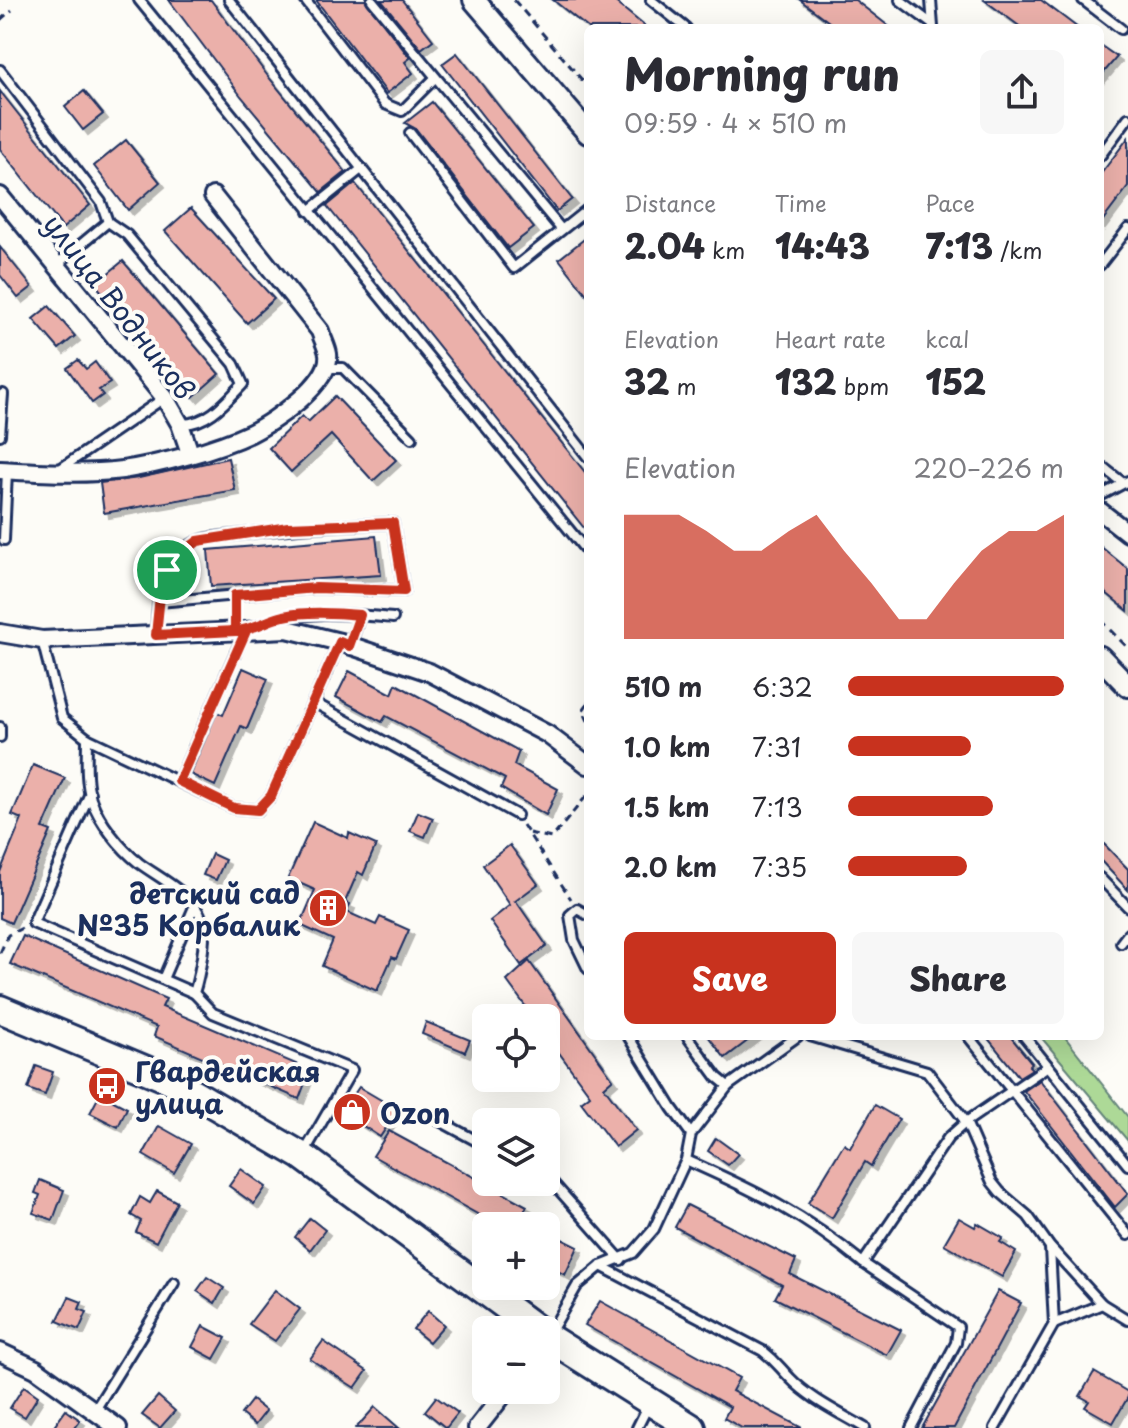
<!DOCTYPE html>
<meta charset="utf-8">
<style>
body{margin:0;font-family:"Playpen Sans",sans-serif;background:#f7f7f7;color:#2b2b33;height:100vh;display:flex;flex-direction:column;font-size:30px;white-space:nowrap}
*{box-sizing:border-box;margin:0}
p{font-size:26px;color:#7c7c81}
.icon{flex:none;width:44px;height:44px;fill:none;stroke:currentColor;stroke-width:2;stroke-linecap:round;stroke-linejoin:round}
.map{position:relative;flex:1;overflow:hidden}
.drawer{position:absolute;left:584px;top:24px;width:520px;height:1016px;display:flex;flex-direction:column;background:#fff;border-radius:12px;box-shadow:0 8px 32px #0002}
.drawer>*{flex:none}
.controls{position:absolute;left:472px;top:1004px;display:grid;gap:16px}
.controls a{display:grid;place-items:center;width:88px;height:88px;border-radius:12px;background:#fff;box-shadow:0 8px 32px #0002;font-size:40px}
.pin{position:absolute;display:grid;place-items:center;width:68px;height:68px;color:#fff;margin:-34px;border:4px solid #fff;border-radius:50%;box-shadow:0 2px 8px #0007}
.round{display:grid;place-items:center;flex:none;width:84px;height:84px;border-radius:12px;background:#f7f7f7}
.head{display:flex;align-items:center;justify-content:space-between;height:136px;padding:0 40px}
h1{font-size:44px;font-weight:800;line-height:60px}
.stats{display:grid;grid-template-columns:repeat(3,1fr);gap:12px;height:136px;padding:8px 40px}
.stats div{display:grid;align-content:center}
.stats b{font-size:34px;font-weight:800}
.stats small{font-size:22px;font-weight:400}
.stats p{font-size:22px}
.chart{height:224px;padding:16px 40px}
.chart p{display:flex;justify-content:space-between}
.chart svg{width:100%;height:144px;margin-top:8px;fill:#c8321e;opacity:.7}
.cta{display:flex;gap:16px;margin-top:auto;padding:16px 40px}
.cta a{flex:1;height:92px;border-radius:12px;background:#c8321e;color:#fff;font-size:32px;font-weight:800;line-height:92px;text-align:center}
.cta a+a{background:#f7f7f7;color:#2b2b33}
ul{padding:0 40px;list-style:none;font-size:26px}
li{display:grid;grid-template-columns:128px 96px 1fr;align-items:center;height:60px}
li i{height:20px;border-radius:10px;background:#c8321e}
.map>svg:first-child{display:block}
.green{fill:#add997;stroke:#64847a;stroke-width:2}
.building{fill:#ebb0aa;stroke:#1b2f5e;stroke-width:2;filter:url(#shadow)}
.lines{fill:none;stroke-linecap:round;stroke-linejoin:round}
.service-casing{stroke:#1b2f5e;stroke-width:14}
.minor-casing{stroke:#1b2f5e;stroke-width:22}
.tertiary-casing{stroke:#1b2f5e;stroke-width:26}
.primary-casing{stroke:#1b2f5e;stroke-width:32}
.path{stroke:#1b2f5e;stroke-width:3;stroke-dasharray:8 6;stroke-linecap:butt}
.service{stroke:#fdfcf7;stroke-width:8}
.minor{stroke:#fdfcf7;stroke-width:16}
.tertiary{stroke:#fdfcf7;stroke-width:20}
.primary{stroke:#fdfcf7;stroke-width:26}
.route-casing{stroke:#fff;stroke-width:16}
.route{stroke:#c8321e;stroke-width:10}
.labels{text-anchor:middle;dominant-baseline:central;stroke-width:8;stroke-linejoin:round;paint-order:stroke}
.street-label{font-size:28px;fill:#1b2f5e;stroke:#fdfcf7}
.poi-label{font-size:28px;font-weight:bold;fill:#1b2f5e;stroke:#fdfcf7;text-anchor:start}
</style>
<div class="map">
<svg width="1128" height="1428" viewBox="0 0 1128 1428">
<defs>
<filter id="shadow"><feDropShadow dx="5" dy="5" stdDeviation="0" flood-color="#0004"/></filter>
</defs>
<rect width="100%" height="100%" fill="#fdfcf7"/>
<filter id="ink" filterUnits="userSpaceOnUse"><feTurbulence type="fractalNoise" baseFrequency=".0125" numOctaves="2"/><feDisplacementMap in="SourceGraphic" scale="16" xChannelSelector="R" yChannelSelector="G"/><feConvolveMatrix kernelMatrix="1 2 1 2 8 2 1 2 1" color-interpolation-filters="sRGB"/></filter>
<g filter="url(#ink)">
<polygon class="green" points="1040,1036 1064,1036 1128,1117 1128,1141"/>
<g class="building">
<polygon points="169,0 211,0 267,75 346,172 321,192 241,96"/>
<polygon points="316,0 365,0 410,58 405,62 413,73 387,93"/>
<polygon points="381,0 402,0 433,40 421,49"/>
<polygon points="553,0 613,0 647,28 588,28"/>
<polygon points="800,0 855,0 891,28 837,28"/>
<polygon points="984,0 1041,0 1078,28 1022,28"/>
<polygon points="1100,45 1117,57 1100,77"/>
<polygon points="457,53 572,199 557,211 442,64"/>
<polygon points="0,91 90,205 63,228 0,149"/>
<polygon points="84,91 103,114 83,130 65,107"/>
<polygon points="432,102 534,228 508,248 416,129 405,123"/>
<polygon points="1128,138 1128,187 1100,224 1100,175"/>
<polygon points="126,140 160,182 128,210 94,166"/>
<polygon points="355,183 588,476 588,533 327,206"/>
<polygon points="191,208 274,299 247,323 165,231"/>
<polygon points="588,236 588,296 559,259"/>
<polygon points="0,247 32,287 18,298 0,275"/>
<polygon points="123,261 219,374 193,397 95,284"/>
<polygon points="49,306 75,336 59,349 33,319"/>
<polygon points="78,360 86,369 95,362 110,383 99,390 103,395 92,403 67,368"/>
<polygon points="335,396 396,460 373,481 331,435 291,472 269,448 302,416 308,422"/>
<polygon points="228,458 235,490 104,513 100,483 139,478"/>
<polygon points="376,536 381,575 211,586 208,550"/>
<polygon points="1100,546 1128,569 1128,611 1100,588"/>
<polygon points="243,668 268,679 247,729 241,726 215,786 190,774 217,712 223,715"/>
<polygon points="349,671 392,694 396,684 519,751 514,765 558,789 546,815 501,788 505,779 386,716 382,722 336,697"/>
<polygon points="33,765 65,778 43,828 51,831 11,923 0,918 0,872 22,819 12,815"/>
<polygon points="418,812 433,818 425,837 410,831"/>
<polygon points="313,822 348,838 349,833 376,845 363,875 358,872 345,902 350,904 347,912 376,925 380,917 409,930 396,959 392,957 377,991 322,966 333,940 300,925 315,890 288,878"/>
<polygon points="1100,840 1128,869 1128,890 1100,860"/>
<polygon points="510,845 538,884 514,902 516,901 547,946 521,965 490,921 510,905 483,865"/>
<polygon points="212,854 225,860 216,880 203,875"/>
<polygon points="23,936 166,999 162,1007 310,1070 299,1099 154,1036 157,1027 10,964"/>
<polygon points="529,961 613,1079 604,1087 636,1130 615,1147 581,1102 590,1095 546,1035 546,1018 534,1018 507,981"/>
<polygon points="426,1022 470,1040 465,1052 422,1034"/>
<polygon points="708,1036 754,1036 725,1058"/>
<polygon points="986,1036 1010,1036 1032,1063 1029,1066 1032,1069 1019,1077"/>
<polygon points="36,1066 53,1072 45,1095 28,1089"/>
<polygon points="1040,1080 1128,1194 1115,1207 1024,1091"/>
<polygon points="359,1087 398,1110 380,1137 342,1112"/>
<polygon points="100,1094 127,1108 118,1127 90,1113"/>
<polygon points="875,1105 899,1119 871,1166 865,1162 832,1218 808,1203 844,1144 850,1148"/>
<polygon points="159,1126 191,1144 174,1173 143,1155"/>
<polygon points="389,1131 527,1206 516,1226 499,1226 373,1156"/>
<polygon points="716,1138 738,1154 728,1165 708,1151"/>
<polygon points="241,1169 266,1187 254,1204 229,1186"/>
<polygon points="40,1180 64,1190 53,1220 33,1213 40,1195 35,1193"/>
<polygon points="157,1191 177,1202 156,1242 136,1232 141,1221 131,1215 140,1197 150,1203"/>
<polygon points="687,1205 796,1260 790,1274 901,1330 887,1355 775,1298 782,1285 675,1227"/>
<polygon points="310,1218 325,1230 310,1250 295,1237"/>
<polygon points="959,1218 975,1227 977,1223 1003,1238 1000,1242 1016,1252 1002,1277 944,1244"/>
<polygon points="546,1231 578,1247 565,1275 546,1265"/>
<polygon points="207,1277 224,1288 215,1303 197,1291"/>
<polygon points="275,1290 300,1309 275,1341 249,1324"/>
<polygon points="998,1291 1021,1303 954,1428 922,1428"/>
<polygon points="69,1297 82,1302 79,1309 87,1312 79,1330 57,1321"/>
<polygon points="600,1301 739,1378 732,1391 802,1428 742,1428 724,1418 730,1407 585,1325"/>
<polygon points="428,1311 444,1325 429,1342 413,1329"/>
<polygon points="203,1326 226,1338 214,1359 192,1347"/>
<polygon points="323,1341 367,1371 355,1388 310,1359"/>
<polygon points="1094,1372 1128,1392 1128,1397 1113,1423 1085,1407 1089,1401 1080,1396"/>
<polygon points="24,1386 38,1396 25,1417 10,1408"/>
<polygon points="158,1396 175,1411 160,1428 142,1415"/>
<polygon points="436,1397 458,1413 446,1428 425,1411"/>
<polygon points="252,1400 266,1411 255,1425 241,1414"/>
<polygon points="375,1407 399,1428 356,1428"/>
<polygon points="66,1410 80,1420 74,1428 53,1428"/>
</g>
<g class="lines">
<defs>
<g id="service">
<polyline points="139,0 588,553"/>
<polyline points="229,0 588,457"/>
<polyline points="305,0 385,104 402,111 435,78"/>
<polyline points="372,0 561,229"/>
<polyline points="651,0 686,28"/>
<polyline points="900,0 932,24"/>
<polyline points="931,0 933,27"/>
<polyline points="1083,0 1121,29"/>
<path d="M0,70L101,202L108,222L127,235L234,364L243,384C226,402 207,425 181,424"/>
<polyline points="410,133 514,268 588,209"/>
<polyline points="1100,156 1128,118"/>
<polyline points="309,211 360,170"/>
<polyline points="1100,265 1128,229"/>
<polyline points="55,266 108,222"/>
<polyline points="326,368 343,368 412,438"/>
<polyline points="0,435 3,394"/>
<polyline points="1100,465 1123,483"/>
<polyline points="60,469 164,398"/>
<polyline points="1100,496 1128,481"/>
<polyline points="4,540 7,471"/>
<path d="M261,625C304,609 348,614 393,618"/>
<path d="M156,635C158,609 157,578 176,558C182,551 193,542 201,540C215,536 230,536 244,534C294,527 343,525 393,523L404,591L316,588L159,602"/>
<polyline points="42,640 62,718 87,738 234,808 258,810 271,796 340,642"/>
<polyline points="350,645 360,615"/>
<polyline points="313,702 517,815"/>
<polyline points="0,727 0,737"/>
<path d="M87,738C87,759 85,780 91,799C99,822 120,848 139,863C159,878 194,894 202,920C208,935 199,977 194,993L213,1013L352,1070L304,1153"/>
<polyline points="179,781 245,632"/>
<polyline points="90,793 33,923 194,993"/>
<polyline points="1100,878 1128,907"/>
<polyline points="588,915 577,909 570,915 574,940 588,969"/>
<polyline points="1121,943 1128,934"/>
<polyline points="163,979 194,907"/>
<polyline points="628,1036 672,1108 691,1134"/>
<polyline points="687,1036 717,1077 728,1086 798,1036"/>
<polyline points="810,1036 927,1071 966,1122 992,1182 1000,1192 1028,1216 1050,1247 1102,1304 1128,1320"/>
<polyline points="968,1036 1128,1235"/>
<polyline points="1024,1036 1128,1165"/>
<polyline points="427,1114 486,1146"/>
<path d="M686,1160C754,1190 805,1215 863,1263L948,1138L966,1122L1048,1066"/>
<polyline points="546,1179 552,1182 621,1260"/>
<polyline points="863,1263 958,1327 956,1343 911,1428"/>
<path d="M601,1266L763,1351C777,1362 779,1367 790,1378C810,1399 840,1413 865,1428"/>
<polyline points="1054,1324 1102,1304"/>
<polyline points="550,1333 577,1286 601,1266 633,1253 654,1229 686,1160 691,1134 728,1086"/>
<polyline points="95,1410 174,1283"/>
<polyline points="637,1428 648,1406"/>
<polyline points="995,1428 1054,1324 1050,1248"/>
</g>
<g id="minor">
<polyline points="0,196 165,398 180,424 190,453"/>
<path d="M0,470C40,472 81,475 122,470C161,464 215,450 251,433C274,422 332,382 328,354C327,347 322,338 320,331L213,196"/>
<polyline points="1100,511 1128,533"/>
<polyline points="0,633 42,640 287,629 340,642 429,672 547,734 588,765"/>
<polyline points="0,1352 36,1369 118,1428"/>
<polyline points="477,1428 507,1390"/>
</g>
<g id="tertiary">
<polyline points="474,0 588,133"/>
<polyline points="1100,657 1128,686"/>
</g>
<g id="primary">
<polyline points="0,1009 175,1082 302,1156 538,1330"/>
<polyline points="546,1336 692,1428"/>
</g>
</defs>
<use href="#service" class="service-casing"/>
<use href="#minor" class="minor-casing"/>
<use href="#tertiary" class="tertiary-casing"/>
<use href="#primary" class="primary-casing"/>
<g class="path">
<polyline points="514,0 588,87"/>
<polyline points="0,20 12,10"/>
<polyline points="1100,620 1128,648"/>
<polyline points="588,703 583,710 588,721"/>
<polyline points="523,825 571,899"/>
<polyline points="529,833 552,838 588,794"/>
<polyline points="0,953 8,935 22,928"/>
</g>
<use href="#service" class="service"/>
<use href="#minor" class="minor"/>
<use href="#tertiary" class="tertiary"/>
<use href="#primary" class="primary"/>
</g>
</g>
<g class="lines" filter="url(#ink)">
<defs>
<path id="route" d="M167,570L161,586L156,635L235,631H246L179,781L234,808L258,810L271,796L340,642L349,646L360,615C336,613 308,611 284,616C267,620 253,630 235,631V595L316,588L404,591L393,523L288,527L198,541L177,557L167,570"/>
</defs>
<use href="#route" class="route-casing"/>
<use href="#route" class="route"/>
</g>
<defs>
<symbol id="building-disc" viewBox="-11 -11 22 22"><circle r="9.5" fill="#c8321e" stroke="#fdfcf7"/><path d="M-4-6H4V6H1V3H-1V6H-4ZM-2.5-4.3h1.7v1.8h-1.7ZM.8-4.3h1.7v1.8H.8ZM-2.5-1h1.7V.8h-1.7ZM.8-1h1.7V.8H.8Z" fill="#fff"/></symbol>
<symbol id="bus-disc" viewBox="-11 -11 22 22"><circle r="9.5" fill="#c8321e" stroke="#fdfcf7"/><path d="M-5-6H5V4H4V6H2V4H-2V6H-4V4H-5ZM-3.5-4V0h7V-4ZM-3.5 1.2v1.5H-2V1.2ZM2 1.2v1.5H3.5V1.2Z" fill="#fff"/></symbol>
<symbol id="shop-disc" viewBox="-11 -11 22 22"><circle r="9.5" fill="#c8321e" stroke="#fdfcf7"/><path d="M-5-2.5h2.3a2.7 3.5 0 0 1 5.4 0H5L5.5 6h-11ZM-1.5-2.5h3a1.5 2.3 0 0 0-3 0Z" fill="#fff"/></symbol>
</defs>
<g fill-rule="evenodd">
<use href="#building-disc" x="306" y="886" width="44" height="44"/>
<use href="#bus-disc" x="85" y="1064" width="44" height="44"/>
<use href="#shop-disc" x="330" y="1090" width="44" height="44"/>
</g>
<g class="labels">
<g class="street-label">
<text transform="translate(120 306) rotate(52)">улица Водников</text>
</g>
<g class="poi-label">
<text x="300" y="892" text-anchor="end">детский сад<tspan x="300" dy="32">№35 Корбалик</tspan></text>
<text x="135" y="1070">Гвардейская<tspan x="135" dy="32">улица</tspan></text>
<text x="380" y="1112">Ozon</text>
</g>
</g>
</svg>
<div class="controls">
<a><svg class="icon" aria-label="locate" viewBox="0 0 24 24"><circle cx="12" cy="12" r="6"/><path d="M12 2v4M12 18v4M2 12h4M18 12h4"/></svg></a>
<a><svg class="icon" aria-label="layers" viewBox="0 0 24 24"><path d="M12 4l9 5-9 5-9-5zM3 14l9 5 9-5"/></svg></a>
<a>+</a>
<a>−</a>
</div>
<div class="pin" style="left:167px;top:570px;background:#1e9e55"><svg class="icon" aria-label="arrive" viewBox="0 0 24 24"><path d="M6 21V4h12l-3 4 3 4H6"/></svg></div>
<section class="drawer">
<div class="head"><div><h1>Morning run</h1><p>09:59 · 4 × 510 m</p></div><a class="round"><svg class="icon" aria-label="share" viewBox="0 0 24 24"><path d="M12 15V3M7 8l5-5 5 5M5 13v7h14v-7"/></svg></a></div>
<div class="stats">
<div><p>Distance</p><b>2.04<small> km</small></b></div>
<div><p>Time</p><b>14:43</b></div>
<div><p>Pace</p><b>7:13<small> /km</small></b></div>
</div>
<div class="stats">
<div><p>Elevation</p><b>32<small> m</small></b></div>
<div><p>Heart rate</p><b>132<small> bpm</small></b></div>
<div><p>kcal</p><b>152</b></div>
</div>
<div class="chart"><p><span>Elevation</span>220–226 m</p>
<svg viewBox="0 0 160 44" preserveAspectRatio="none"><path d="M0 44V6L10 6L20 6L30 11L40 17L50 17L60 11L70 6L80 17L90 27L100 38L110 38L120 27L130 17L140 11L150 11L160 6V44z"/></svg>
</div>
<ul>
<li><b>510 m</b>6:32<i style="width:100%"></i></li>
<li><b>1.0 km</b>7:31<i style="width:57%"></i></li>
<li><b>1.5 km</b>7:13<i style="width:67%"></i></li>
<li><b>2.0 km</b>7:35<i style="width:55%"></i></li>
</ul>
<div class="cta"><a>Save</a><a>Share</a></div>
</section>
</div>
